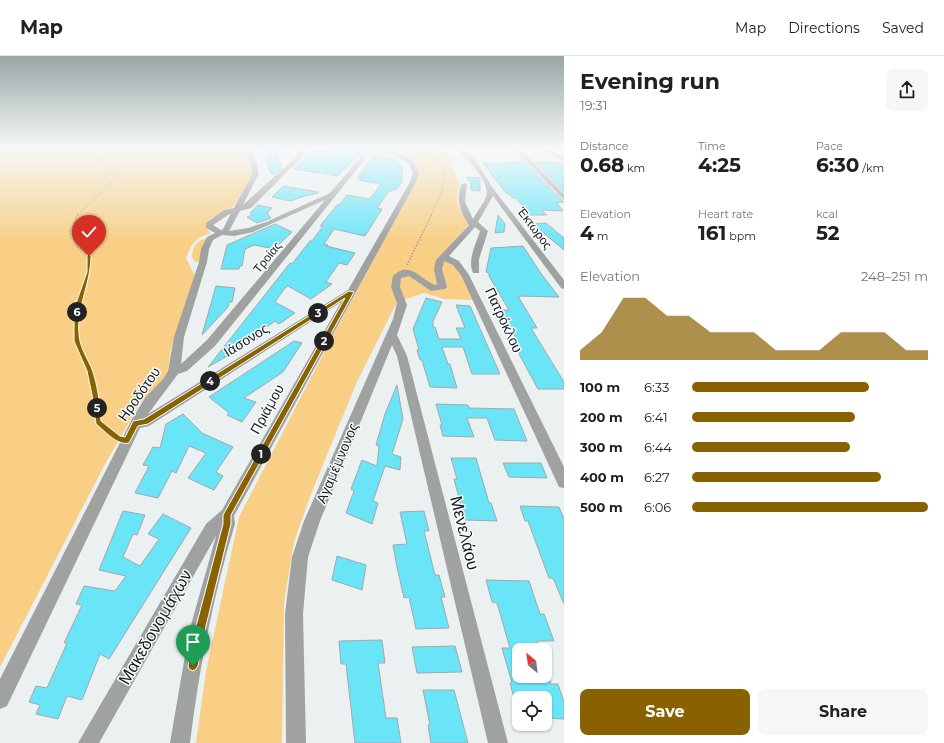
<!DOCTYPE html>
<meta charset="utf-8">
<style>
body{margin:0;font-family:Montserrat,sans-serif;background:#f6f6f6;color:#202124;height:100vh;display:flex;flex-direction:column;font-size:15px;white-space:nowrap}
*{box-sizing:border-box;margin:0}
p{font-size:13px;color:#757577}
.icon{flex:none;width:22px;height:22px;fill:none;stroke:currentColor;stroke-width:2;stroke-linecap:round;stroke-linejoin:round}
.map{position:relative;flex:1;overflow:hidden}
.details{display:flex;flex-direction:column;background:#fff;width:380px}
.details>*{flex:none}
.needle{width:26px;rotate:331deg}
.fabs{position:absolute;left:512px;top:587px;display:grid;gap:8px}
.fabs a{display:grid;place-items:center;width:40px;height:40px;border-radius:8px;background:#fff;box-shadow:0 1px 3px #0004;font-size:20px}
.pin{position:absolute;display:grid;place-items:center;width:34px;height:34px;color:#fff;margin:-41px -17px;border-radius:50% 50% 50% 0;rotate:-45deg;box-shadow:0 0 4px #0007}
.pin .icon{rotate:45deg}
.km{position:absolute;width:20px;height:20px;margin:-10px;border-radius:50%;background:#222;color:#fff;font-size:11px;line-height:20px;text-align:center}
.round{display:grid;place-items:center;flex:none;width:42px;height:42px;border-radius:8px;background:#f6f6f6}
.overview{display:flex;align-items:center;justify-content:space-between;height:68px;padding:0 16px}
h1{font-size:22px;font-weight:700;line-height:30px}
.stats{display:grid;grid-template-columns:repeat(3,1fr);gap:6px;height:68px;padding:4px 16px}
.stats div{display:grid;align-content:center}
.stats b{font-size:20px;font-weight:700}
.stats small{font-size:11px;font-weight:400}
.stats p{font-size:11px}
.chart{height:112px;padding:8px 16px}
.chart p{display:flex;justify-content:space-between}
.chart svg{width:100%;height:72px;margin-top:4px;fill:#896200;opacity:.7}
.primary-button{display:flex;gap:8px;margin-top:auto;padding:8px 16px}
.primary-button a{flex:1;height:46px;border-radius:8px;background:#896200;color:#fff;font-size:16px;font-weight:700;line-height:46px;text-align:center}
.primary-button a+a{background:#f6f6f6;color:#202124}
ul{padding:0 16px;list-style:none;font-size:13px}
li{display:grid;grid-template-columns:64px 48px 1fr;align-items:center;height:30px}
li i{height:10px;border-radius:5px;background:#896200}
header{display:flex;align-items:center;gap:24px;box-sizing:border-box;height:56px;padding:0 20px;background:#fff;border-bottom:1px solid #e0e0e0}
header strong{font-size:19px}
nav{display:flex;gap:22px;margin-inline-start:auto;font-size:14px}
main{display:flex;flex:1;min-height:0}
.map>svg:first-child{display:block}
.green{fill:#f8cf84}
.building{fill:#6ae5f7;stroke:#a4a8a9}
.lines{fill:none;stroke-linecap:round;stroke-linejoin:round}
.path-far3{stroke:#9b9fa0;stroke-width:1;stroke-dasharray:1 1;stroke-linecap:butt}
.path-far2{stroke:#9b9fa0;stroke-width:1.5;stroke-dasharray:1.5 1.5;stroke-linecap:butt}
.path-far1{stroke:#9b9fa0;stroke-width:2;stroke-dasharray:2 2;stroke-linecap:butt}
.path{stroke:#9b9fa0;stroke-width:2.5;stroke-dasharray:2.5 2.5;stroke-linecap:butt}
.minor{fill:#a0a2a2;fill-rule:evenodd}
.route{fill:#896200;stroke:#fff}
.labels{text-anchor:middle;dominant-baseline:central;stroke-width:3;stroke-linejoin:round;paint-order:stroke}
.far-street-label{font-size:12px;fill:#181a1a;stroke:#f9fdfe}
.street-label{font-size:14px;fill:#181a1a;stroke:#f9fdfe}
.near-street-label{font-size:17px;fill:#181a1a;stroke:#f9fdfe}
</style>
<header>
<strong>Map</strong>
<nav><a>Map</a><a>Directions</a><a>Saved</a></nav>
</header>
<main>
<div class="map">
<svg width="564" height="687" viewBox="0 0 564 687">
<rect width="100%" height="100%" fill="#ebf0f1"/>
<g class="green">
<path d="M0,92H247L255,118L234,150L210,163L207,167L206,171L210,178C196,180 191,189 186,202L195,220L171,293L167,319L139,349L104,410L0,611Z"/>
<path d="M358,92H437L444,95L455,106H449L460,128C454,148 458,152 470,167L439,201L457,211L476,244L444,243L424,237L397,246L356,328L311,438L294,486L284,547L282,687H196L206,615L239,461L331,283L417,124C420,101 409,103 391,101C381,100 372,99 363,98Z"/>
<path d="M207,182L203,189L201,205L195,206L192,201C192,191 197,184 207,182Z"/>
</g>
<g class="building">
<polygon points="266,92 275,92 282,112 274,119 271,118 268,110 266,102 270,102"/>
<polygon points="333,92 352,92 357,100 338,120 294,113 313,95 335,95"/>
<polygon points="374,100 393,103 402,109 402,126 397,133 389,135 377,152 382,153 365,180 334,173 324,188 328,189 326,190 355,197 347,209 339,207 326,226 332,228 311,243 288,230 285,232 275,246 295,257 279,268 275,265 256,279 259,282 208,311 290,207 292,208 310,185 312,185 323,170 320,170 337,149 339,149 347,139 370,143 381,128 359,124 362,120 357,122"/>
<polygon points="511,106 525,106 564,146 557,147 563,155 542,154 547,159 530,159 516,142 513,142 508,137 506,137 483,107 513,107"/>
<polygon points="535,106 564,107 564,136"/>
<polygon points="467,121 480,122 480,135 471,134 471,128"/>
<polygon points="283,130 318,136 318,137 300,141 302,141 290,145 272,141"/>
<polygon points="258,149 272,152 267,157 271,162 257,167 247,161 252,159 250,157"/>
<polygon points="498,159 505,168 504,176 495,177"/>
<polygon points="546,167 564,182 564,194 533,168"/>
<polygon points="275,168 292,176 275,192 271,191 269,192 254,189 245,193 242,210 240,210 239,213 221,213 227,189"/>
<polygon points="523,190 542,219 559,241 518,240 537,272 531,272 564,326 564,333 538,333 520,300 514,279 501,254 509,254 489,220 489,217 486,216 491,192"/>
<polygon points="216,230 235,232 232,246 229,246 228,251 202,279"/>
<polygon points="426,242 442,246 433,265 433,271 435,271 439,283 461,283 456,272 465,272 456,249 470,250 500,318 472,318 463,291 442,291 448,308 450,308 457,332 430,331 422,304 420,304 417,294 419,294 413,273"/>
<polygon points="294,285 302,287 283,316 244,342 256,346 242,366 227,359 229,357 209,341"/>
<polygon points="397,329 403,363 392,398 401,401 400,414 385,410 373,445 378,447 372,468 346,457 354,435 351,433 362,404 377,410 379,390 376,389 385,358"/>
<polygon points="436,348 468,349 469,352 514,353 527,385 495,384 487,362 467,362 474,381 443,380 440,369 442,369"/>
<polygon points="183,358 202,377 233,391 216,416 223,420 214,434 188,422 206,397 189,390 176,417 172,415 158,442 135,437 149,410 143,409 153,391 160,392 166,368"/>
<polygon points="451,402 476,402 489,447 491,447 497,465 465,464 454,423 457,423"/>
<polygon points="503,407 541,407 547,422 509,421"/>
<polygon points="520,450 559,451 564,463 564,548 553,522 549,522 528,465 525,465"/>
<polygon points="123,455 145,459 137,479 133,478 123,501 140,510 159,483 148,478 163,458 191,472 109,603 100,598 82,644 67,640 58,663 36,658 40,649 29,646 36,630 47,632 67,587 64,587 82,549 76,548 84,530 115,535 126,520 99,514"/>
<polygon points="424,455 429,475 424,475 435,519 439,519 445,541 441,541 449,572 416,573 409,541 404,542 397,511 393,489 407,488 400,456"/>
<polygon points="337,500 366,509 362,534 332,524"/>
<polygon points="486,524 529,525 540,558 544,558 554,585 537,585 540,594 519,594 519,620 548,620 551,628 558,628 564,646 564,663 545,662 545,642 514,642 510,627 512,627 502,592 510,592 497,547 492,546"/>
<polygon points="382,584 385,607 378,607 386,662 397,662 401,687 355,687 346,608 341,608 339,585"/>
<polygon points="455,590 462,616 417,617 412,591"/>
<polygon points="423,634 454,634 468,687 431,687 428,669 430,669"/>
</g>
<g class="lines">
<g class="path-far3">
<polyline points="421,92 436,101 446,120 439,143 431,159"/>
<polyline points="77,159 111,128 113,122 108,111 96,100 99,92"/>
</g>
<g class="path-far2">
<polyline points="78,158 70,176 77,190 89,200 89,216 79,245"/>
<polyline points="407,209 432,158"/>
</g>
<polyline class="path-far1" points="80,244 77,253 77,285 90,315 96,339 97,357"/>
<polyline class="path" points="97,356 98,366 118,382"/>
<g class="minor">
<path d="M246,92H252L259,117L243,149L295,102L297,98L296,92H302L303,98L299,104L251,152L240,155L229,175L248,172L266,166L330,137L360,102L353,92H359L366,102L215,290L187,315L178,318L148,358L348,234L410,126L413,117L409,108L381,92H388L414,106L419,117L416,126L234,460L235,468C213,540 199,613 190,687H170L189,576L216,480L99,687H78L206,468L222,454L341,246L149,370L140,372L7,650L0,653V623L132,363L145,342L164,322L168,315L174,281L199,206L201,193L207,181L215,177L206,172V167L224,154L234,152L253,117ZM325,144L207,284L181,308L184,281L207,206L209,193L213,184L222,179L234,180L253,176ZM231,157L223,173L221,174L213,169Z"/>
<path d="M454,92H461L475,103L492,131L564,224V233L561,232L493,140L478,166L488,175L479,203V217H473C467,204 476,188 480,175L475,171L449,200L459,205L469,219L564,411V432L559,431L461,219L453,209L444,205L442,213L447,231L445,233L431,235L409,220L401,222L400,231L407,249L397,279L407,300L508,687H488L397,300L392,289L320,465L308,501L303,558L306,687H286L285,558L292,501L304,465L393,263L397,247L391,231L393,220C411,202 424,228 437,229L434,213L436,204L469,169C460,155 456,145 461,129L464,127L467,129L465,146L473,163C477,156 483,148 486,141C491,124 465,102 454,92Z"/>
<polygon points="509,92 516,92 524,97 564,138 564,144 520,99"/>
<polygon points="536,92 544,92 564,101 564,105"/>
</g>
</g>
<linearGradient id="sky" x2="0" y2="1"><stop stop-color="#97a7a5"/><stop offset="0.49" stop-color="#f6f8f9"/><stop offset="1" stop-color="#f6f8f9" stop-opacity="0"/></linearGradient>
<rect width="564" height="188" fill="url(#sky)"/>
<path class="route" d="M89,198L91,200C91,229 74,255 80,285C82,294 88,304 92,313C98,330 100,348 101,365L120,380L125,381L133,365L144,363L349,235L354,236L231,459V468L205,574L198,610L196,613L193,615L189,613L188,610L195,574L223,468V459L345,242L148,368L138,370L129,387C117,390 105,375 96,368L92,339L87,315L74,285V253L87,216V200Z"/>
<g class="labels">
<g class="far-street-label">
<text transform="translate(535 172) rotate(53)">Έκτωρος</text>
<text transform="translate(267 201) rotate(-51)">Τροίας</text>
</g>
<g class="street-label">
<text transform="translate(504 264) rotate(65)">Πατρόκλου</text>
<text transform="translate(246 284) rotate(-32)">Ιάσονος</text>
<text transform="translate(139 338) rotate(-55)">Ηροδότου</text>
<text transform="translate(267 353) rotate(-61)">Πριάμου</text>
<text transform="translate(337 407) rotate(-67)">Αγαμέμνονος</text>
</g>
<g class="near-street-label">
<text transform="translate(465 477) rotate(76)">Μενελάου</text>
<text transform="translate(155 571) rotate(-60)">Μακεδονομάχων</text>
</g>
</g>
</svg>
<div class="fabs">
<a><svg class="needle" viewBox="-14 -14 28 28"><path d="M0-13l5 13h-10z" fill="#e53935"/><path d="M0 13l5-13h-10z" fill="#757577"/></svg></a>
<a><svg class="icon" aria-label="locate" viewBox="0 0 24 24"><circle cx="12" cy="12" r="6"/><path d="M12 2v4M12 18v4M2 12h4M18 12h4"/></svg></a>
</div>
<div class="pin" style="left:193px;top:610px;background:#1e9e55"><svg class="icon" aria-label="arrive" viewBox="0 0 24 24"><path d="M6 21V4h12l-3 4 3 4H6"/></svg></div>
<div class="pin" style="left:89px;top:200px;background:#d93025"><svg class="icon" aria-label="check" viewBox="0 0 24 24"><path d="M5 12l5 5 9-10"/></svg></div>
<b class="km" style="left:261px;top:398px">1</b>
<b class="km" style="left:324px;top:285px">2</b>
<b class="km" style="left:318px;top:257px">3</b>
<b class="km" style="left:210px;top:325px">4</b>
<b class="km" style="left:97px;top:352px">5</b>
<b class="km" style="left:77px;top:256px">6</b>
</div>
<section class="details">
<div class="overview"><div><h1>Evening run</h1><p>19:31</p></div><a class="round"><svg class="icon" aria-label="share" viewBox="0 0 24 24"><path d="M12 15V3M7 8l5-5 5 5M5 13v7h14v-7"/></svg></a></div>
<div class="stats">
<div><p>Distance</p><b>0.68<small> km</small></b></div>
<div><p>Time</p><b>4:25</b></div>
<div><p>Pace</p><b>6:30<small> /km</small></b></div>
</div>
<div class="stats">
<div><p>Elevation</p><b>4<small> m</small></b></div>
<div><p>Heart rate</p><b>161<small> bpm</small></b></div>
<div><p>kcal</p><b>52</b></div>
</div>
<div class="chart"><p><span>Elevation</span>248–251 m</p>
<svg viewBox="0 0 160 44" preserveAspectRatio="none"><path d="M0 44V38L10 27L20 6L30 6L40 17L50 17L60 27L70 27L80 27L90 38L100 38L110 38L120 27L130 27L140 27L150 38L160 38V44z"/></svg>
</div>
<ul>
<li><b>100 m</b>6:33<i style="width:75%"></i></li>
<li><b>200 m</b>6:41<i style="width:69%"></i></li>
<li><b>300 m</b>6:44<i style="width:67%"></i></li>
<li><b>400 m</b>6:27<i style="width:80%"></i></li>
<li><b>500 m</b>6:06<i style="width:100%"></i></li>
</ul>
<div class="primary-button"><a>Save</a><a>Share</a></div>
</section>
</main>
